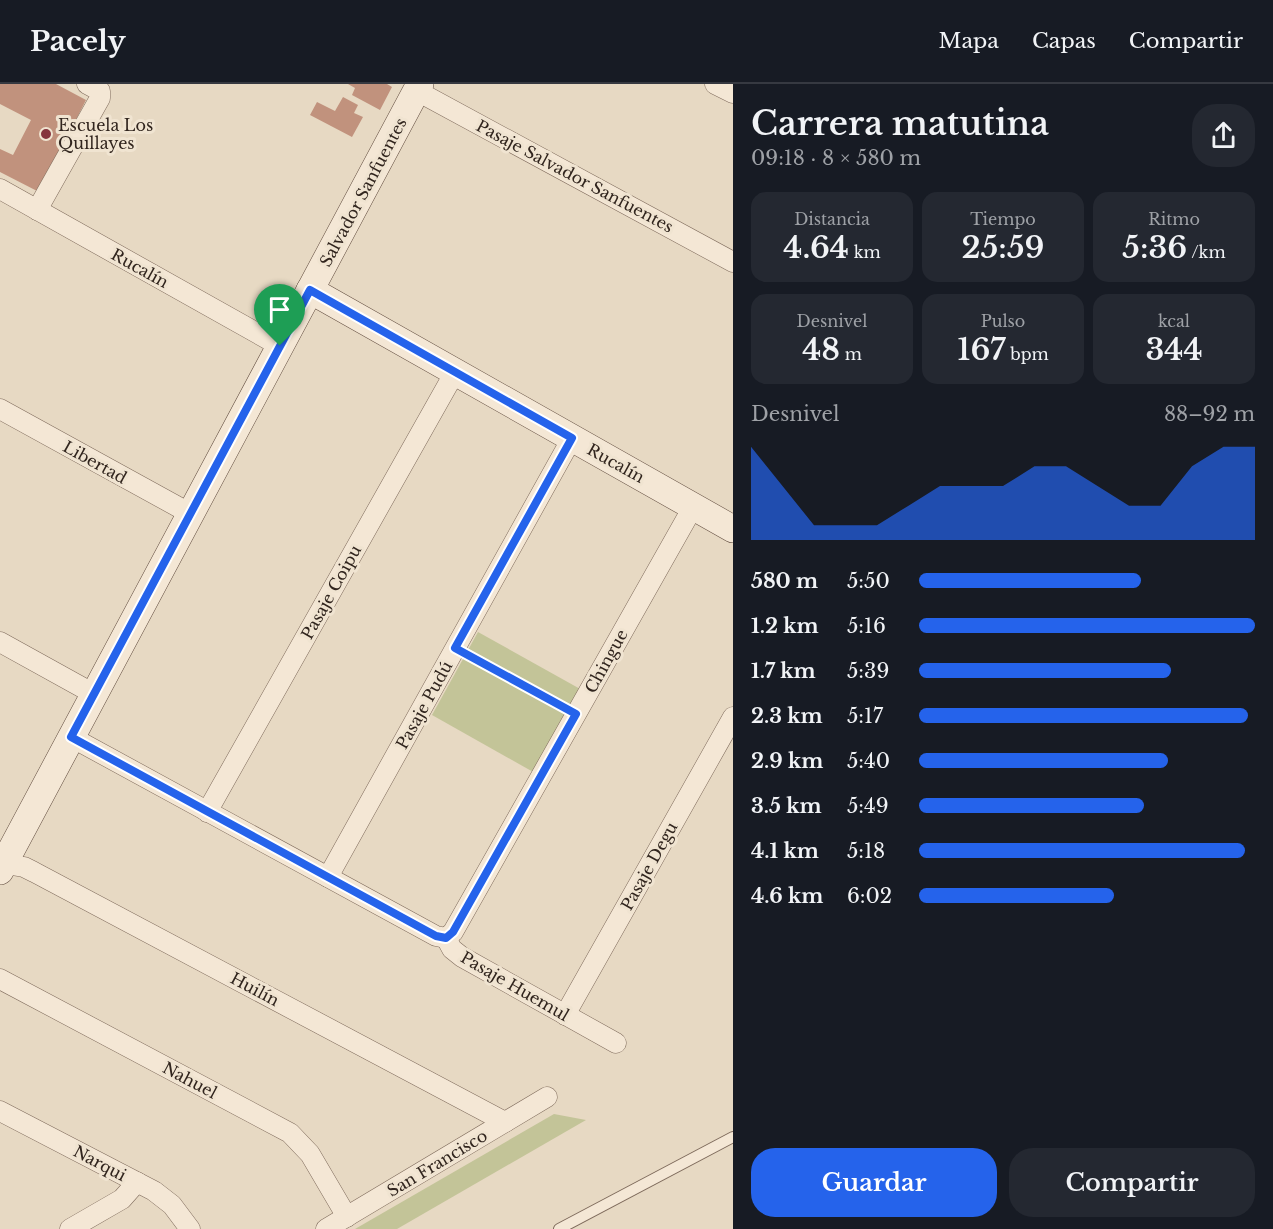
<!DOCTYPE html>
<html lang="es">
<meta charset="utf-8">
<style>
body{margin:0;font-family:"Libre Baskerville",serif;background:#242831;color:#f1f3f6;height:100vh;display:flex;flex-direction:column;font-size:22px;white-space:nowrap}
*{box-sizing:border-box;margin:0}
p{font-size:20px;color:#9ea1a6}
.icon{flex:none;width:33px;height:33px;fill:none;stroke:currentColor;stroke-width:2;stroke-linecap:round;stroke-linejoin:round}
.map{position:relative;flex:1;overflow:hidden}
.sheet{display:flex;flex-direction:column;background:#171b24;width:540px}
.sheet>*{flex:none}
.pin{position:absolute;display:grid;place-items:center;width:51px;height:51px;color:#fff;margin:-62px -26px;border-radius:50% 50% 50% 0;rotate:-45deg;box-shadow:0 0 6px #0007}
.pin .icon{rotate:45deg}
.round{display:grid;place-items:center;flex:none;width:63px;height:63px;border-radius:24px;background:#242831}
.headline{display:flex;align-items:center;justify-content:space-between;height:102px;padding:0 18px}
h1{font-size:33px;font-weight:600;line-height:45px}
.metrics{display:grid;grid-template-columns:repeat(3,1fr);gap:9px;height:102px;padding:6px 18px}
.metrics div{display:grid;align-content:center;border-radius:15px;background:#242831;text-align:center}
.metrics b{font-size:30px;font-weight:600}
.metrics small{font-size:16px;font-weight:400}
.metrics p{font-size:16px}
.chart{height:168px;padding:12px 18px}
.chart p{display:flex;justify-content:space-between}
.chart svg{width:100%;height:108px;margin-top:6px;fill:#2563eb;opacity:.7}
.cta{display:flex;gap:12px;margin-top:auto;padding:12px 18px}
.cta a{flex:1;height:69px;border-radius:24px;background:#2563eb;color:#fff;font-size:24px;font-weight:600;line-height:69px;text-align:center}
.cta a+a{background:#242831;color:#f1f3f6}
ul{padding:0 18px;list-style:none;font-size:20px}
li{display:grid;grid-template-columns:96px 72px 1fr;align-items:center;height:45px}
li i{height:15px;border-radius:8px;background:#2563eb}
header{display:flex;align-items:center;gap:36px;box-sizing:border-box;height:84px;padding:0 30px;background:#171b24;border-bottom:2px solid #363941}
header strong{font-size:28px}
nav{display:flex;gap:33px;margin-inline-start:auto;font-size:21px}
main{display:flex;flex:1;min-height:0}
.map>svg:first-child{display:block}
.green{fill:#c3c498}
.building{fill:#c1927d}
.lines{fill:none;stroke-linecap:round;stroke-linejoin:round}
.lane-casing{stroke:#7f6b5c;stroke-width:12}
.street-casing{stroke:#7f6b5c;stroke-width:21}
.secondary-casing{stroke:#614c3f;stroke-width:28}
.path{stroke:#7f6b5c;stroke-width:4;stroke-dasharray:4.5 3;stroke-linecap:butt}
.lane{stroke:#f4e7d5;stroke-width:10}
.street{stroke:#f4e7d5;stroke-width:20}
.secondary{stroke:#f4e7d5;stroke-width:27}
.route-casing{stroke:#fff;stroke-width:12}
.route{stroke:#2563eb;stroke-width:8}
.poi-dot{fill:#86343d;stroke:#f0e4d1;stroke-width:2}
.labels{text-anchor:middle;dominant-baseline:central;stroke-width:6;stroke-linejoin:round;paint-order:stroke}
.poi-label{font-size:16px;fill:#31251e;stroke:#f0e4d1;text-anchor:start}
.street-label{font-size:16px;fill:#31251e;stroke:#f0e4d1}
</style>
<header>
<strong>Pacely</strong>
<nav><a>Mapa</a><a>Capas</a><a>Compartir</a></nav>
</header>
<main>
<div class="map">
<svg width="733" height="1145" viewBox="0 0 733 1145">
<rect width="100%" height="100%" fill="#e7d9c3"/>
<g class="green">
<polygon points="478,548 582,606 535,689 432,631"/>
<polygon points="554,1030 586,1036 397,1145 355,1145"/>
</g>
<g class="building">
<polygon points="0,0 56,0 86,16 39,108 0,88 0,65 13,71 31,36 0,20"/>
<polygon points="348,0 387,0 392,3 380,26 352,11 355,4"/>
<polygon points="343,13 358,21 354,29 363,33 352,53 310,31 317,18 335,27"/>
</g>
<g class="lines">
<defs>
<polyline id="lane" points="559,1145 733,1053"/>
<g id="street">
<polyline points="715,0 733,9"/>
<polyline points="417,7 733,178"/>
<polyline points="0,105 280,262"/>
<polyline points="37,126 100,14 100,7 87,0"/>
<polyline points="0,325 191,430"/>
<polyline points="0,558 94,610"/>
<polyline points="71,653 436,852 446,854"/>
<polyline points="207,728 455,288"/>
<polyline points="0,779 24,783 34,788 505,1038"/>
<polyline points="328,793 572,354"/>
<polyline points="446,854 453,848 693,423"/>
<polyline points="446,854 452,865 462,873 616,959"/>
<polyline points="0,895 290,1049 310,1070 347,1133"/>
<polyline points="565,931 733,633"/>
<polyline points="0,1027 154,1107 172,1121 190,1145"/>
<polyline points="70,1145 122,1115 137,1098"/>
<polyline points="326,1145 547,1013"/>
</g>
<g id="secondary">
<polyline points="310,206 733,445"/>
<polyline points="0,787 420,0"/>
</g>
</defs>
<use href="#lane" class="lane-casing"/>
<use href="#street" class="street-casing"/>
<use href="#secondary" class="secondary-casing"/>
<polyline class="path" points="471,573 560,621"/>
<use href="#lane" class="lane"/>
<use href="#street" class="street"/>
<use href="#secondary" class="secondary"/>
</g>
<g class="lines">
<defs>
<polygon id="route" points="310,206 572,354 455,564 576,630 453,848 446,854 436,852 71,653"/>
</defs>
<use href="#route" class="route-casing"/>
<use href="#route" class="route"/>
</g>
<circle class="poi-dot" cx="46" cy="50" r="6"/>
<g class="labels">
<g class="poi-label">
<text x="58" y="41">Escuela Los<tspan x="58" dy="18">Quillayes</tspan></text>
</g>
<g class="street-label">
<text transform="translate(575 92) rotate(28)">Pasaje Salvador Sanfuentes</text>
<text transform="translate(363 108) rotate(-62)">Salvador Sanfuentes</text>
<text transform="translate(140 184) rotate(29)">Rucalín</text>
<text transform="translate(95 378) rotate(29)">Libertad</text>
<text transform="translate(616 379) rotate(29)">Rucalín</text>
<text transform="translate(331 508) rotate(-61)">Pasaje Coipu</text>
<text transform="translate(606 577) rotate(-61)">Chingue</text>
<text transform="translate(424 621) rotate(-61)">Pasaje Pudú</text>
<text transform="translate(649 782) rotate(-61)">Pasaje Degu</text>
<text transform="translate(515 902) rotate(30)">Pasaje Huemul</text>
<text transform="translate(255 905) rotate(28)">Huilín</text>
<text transform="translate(190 996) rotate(28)">Nahuel</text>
<text transform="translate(100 1079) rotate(28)">Narqui</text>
<text transform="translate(437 1079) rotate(-31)">San Francisco</text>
</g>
</g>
</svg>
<div class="pin" style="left:280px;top:262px;background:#1e9e55"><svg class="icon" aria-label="arrive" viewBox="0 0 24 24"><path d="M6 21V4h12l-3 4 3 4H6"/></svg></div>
</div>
<section class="sheet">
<div class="headline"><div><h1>Carrera matutina</h1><p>09:18 · 8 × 580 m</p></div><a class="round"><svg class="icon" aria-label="share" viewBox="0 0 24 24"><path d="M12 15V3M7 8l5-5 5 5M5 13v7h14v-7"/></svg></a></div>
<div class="metrics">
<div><p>Distancia</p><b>4.64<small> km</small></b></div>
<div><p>Tiempo</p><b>25:59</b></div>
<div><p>Ritmo</p><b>5:36<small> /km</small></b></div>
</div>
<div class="metrics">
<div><p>Desnivel</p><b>48<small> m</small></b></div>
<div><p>Pulso</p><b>167<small> bpm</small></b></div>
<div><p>kcal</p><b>344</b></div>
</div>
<div class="chart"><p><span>Desnivel</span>88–92 m</p>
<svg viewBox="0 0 160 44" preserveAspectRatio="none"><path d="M0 44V6L10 22L20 38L30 38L40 38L50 30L60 22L70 22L80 22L90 14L100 14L110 22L120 30L130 30L140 14L150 6L160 6V44z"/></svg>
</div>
<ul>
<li><b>580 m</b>5:50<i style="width:66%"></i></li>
<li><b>1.2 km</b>5:16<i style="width:100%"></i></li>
<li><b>1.7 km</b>5:39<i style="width:75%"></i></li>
<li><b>2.3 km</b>5:17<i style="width:98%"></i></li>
<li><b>2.9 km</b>5:40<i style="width:74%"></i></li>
<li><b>3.5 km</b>5:49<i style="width:67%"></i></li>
<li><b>4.1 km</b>5:18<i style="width:97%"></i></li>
<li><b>4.6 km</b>6:02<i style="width:58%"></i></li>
</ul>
<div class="cta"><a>Guardar</a><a>Compartir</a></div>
</section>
</main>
